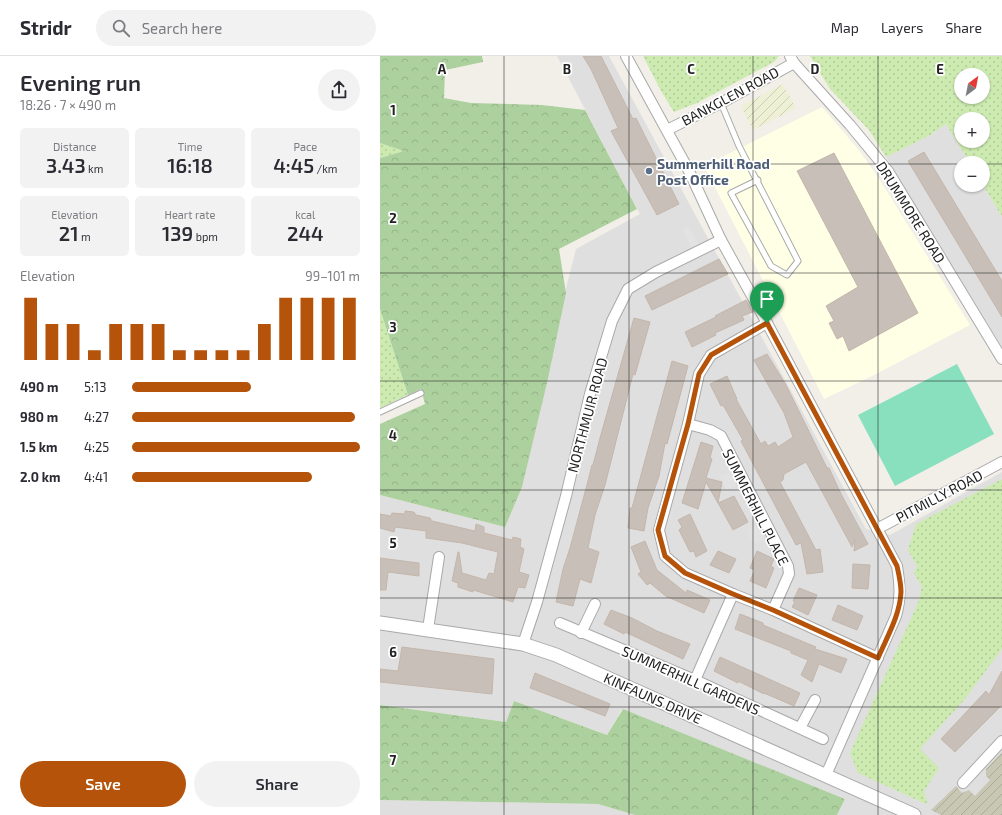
<!DOCTYPE html>
<meta charset="utf-8">
<style>
body{margin:0;font-family:"Exo 2",sans-serif;background:#f2f2f3;color:#2b2b33;height:100vh;display:flex;flex-direction:column;font-size:15px;white-space:nowrap}
*{box-sizing:border-box;margin:0}
p{font-size:13px;color:#7c7c81}
.icon{flex:none;width:22px;height:22px;fill:none;stroke:currentColor;stroke-width:2;stroke-linecap:round;stroke-linejoin:round}
.map{position:relative;flex:1;overflow:hidden}
.side{display:flex;flex-direction:column;background:#fff;width:380px}
.side>*{flex:none}
.needle{width:26px;rotate:32deg}
.buttons{position:absolute;left:574px;top:12px;display:grid;gap:8px}
.buttons a{display:grid;place-items:center;width:36px;height:36px;border-radius:50%;background:#fff;box-shadow:0 1px 3px #0004;font-size:20px}
.pin{position:absolute;display:grid;place-items:center;width:34px;height:34px;color:#fff;margin:-41px -17px;border-radius:50% 50% 50% 0;rotate:-45deg;box-shadow:0 0 4px #0007}
.pin .icon{rotate:45deg}
.round{display:grid;place-items:center;flex:none;width:42px;height:42px;border-radius:21px;background:#f2f2f3}
.headline{display:flex;align-items:center;justify-content:space-between;height:68px;padding:0 20px}
h1{font-size:22px;font-weight:600;line-height:30px}
.figures{display:grid;grid-template-columns:repeat(3,1fr);gap:6px;height:68px;padding:4px 20px}
.figures div{display:grid;align-content:center;border-radius:6px;background:#f2f2f3;text-align:center}
.figures b{font-size:20px;font-weight:600}
.figures small{font-size:11px;font-weight:400}
.figures p{font-size:11px}
.chart{height:112px;padding:8px 20px}
.chart p{display:flex;justify-content:space-between}
.chart svg{width:100%;height:72px;margin-top:4px;stroke:#b45309;stroke-width:6}
.primary-button{display:flex;gap:8px;margin-top:auto;padding:8px 20px}
.primary-button a{flex:1;height:46px;border-radius:24px;background:#b45309;color:#fff;font-size:16px;font-weight:600;line-height:46px;text-align:center}
.primary-button a+a{background:#f2f2f3;color:#2b2b33}
ul{padding:0 20px;list-style:none;font-size:13px}
li{display:grid;grid-template-columns:64px 48px 1fr;align-items:center;height:30px}
li i{height:10px;border-radius:5px;background:#b45309}
header{display:flex;align-items:center;gap:24px;box-sizing:border-box;height:56px;padding:0 20px;background:#fff;border-bottom:1px solid #e1e1e2}
header strong{font-size:19px}
nav{display:flex;gap:22px;margin-inline-start:auto;font-size:14px}
.search{width:280px;height:36px;background:#f2f2f3;display:flex;align-items:center;gap:10px;box-sizing:border-box;padding:0 14px;border-radius:22px;color:#7c7c81;font-size:15px}
main{display:flex;flex:1;min-height:0}
.map>svg:first-child{display:block}
.residential{fill:#e0dfdf}
.education{fill:#ffffe5}
.construction{fill:url(#construction-furrows)}
.farmland{fill:url(#farmland-furrows)}
.grass{fill:url(#grass-dots);fill-rule:evenodd}
.forest{fill:url(#forest-crowns)}
.pitch{fill:#88e0be}
.parking{fill:#e2e2e2}
.building{fill:#c7bfb8;stroke:#c4b6ab}
.lines{fill:none;stroke-linecap:round;stroke-linejoin:round}
.service-casing{stroke:#a9a9a9;stroke-width:7}
.minor-casing{stroke:#a9a9a9;stroke-width:12}
.tertiary-casing{stroke:#a9a9a9;stroke-width:15}
.service{stroke:#fff;stroke-width:5}
.minor{stroke:#fff;stroke-width:10}
.tertiary{stroke:#fff;stroke-width:13}
.route-casing{stroke:#fff;stroke-width:8}
.route{stroke:#b45309;stroke-width:5}
.grid{fill:none;stroke:#222;stroke-width:1;stroke-opacity:0.55}
.service-dot{fill:#5c6f8a;stroke:#fff;stroke-width:1.5}
.labels{text-anchor:middle;dominant-baseline:central;stroke-width:3.5;stroke-linejoin:round;paint-order:stroke}
.street-label{font-size:14px;fill:#222;stroke:#fff}
.service-label{font-size:14px;font-weight:bold;fill:#4e5e75;stroke:#fff;text-anchor:start}
.grid-label{font-size:13px;text-anchor:middle;font-weight:bold;fill:#222;stroke:#fff;stroke-width:3.5;stroke-linejoin:round;paint-order:stroke}
</style>
<header>
<strong>Stridr</strong>
<div class="search"><svg class="icon" aria-label="search" viewBox="0 0 24 24"><circle cx="10" cy="10" r="6"/><path d="M15 15l6 6"/></svg>Search here</div>
<nav><a>Map</a><a>Layers</a><a>Share</a></nav>
</header>
<main>
<section class="side">
<div class="headline"><div><h1>Evening run</h1><p>18:26 · 7 × 490 m</p></div><a class="round"><svg class="icon" aria-label="share" viewBox="0 0 24 24"><path d="M12 15V3M7 8l5-5 5 5M5 13v7h14v-7"/></svg></a></div>
<div class="figures">
<div><p>Distance</p><b>3.43<small> km</small></b></div>
<div><p>Time</p><b>16:18</b></div>
<div><p>Pace</p><b>4:45<small> /km</small></b></div>
</div>
<div class="figures">
<div><p>Elevation</p><b>21<small> m</small></b></div>
<div><p>Heart rate</p><b>139<small> bpm</small></b></div>
<div><p>kcal</p><b>244</b></div>
</div>
<div class="chart"><p><span>Elevation</span>99–101 m</p>
<svg viewBox="0 0 160 44" preserveAspectRatio="none"><path d="M5 44V6M15 44V22M25 44V22M35 44V38M45 44V22M55 44V22M65 44V22M75 44V38M85 44V38M95 44V38M105 44V38M115 44V22M125 44V6M135 44V6M145 44V6M155 44V6"/></svg>
</div>
<ul>
<li><b>490 m</b>5:13<i style="width:52%"></i></li>
<li><b>980 m</b>4:27<i style="width:98%"></i></li>
<li><b>1.5 km</b>4:25<i style="width:100%"></i></li>
<li><b>2.0 km</b>4:41<i style="width:79%"></i></li>
</ul>
<div class="primary-button"><a>Save</a><a>Share</a></div>
</section>
<div class="map">
<svg width="622" height="759" viewBox="0 0 622 759">
<defs>
<pattern id="construction-furrows" width="10" height="10" patternUnits="userSpaceOnUse"><rect width="10" height="10" fill="#c7c7b4"/><path d="M-1 1l2-2M0 10L10 0M9 11l2-2" fill="none" stroke="#abab9a"/></pattern>
<pattern id="farmland-furrows" width="10" height="10" patternUnits="userSpaceOnUse"><rect width="10" height="10" fill="#eef0d5"/><path d="M-1 1l2-2M0 10L10 0M9 11l2-2" fill="none" stroke="#ccceb7"/></pattern>
<pattern id="grass-dots" width="8" height="8" patternUnits="userSpaceOnUse"><rect width="8" height="8" fill="#cdebb0"/><path d="M2 2h.1M6 6h.1" fill="none" stroke="#b0c997" stroke-width="1.8" stroke-linecap="round"/></pattern>
<pattern id="forest-crowns" width="20" height="18" patternUnits="userSpaceOnUse"><rect width="20" height="18" fill="#add19e"/><path d="M2 6a3 3 0 1 1 6 0M12 15a3 3 0 1 1 6 0" fill="none" stroke="#95b388"/></pattern>
</defs>
<rect width="100%" height="100%" fill="#f2efe9"/>
<g class="residential">
<polygon points="177,0 229,0 486,473 510,479 622,416 622,759 457,759 465,743 242,653 227,679 134,645 126,666 0,649 0,439 125,471 196,193 260,158"/>
<polygon points="566,68 590,107 581,107 581,129 603,129 622,161 622,291 519,123 506,101 549,80"/>
<polygon points="0,744 218,748 255,759 0,759"/>
</g>
<polygon class="education" points="442,51 478,93 498,121 590,269 492,320 444,343 324,110"/>
<polygon class="construction" points="622,696 622,759 561,759 551,754 576,730 582,737 589,734 595,740 610,724 606,720 606,713"/>
<polygon class="farmland" points="403,28 416,52 373,74 361,50"/>
<g class="grass">
<polygon points="263,0 399,0 394,6 317,47 294,56 281,35"/>
<path d="M430,0H622V161L603,129V107H590L566,68L549,80L506,101L489,74L450,33ZM581,19H603V41H581ZM581,63H603V85H581Z"/>
<polygon points="0,87 25,95 0,102"/>
<polygon points="0,253 28,339 0,352"/>
<polygon points="622,423 622,592 619,597 584,644 540,693 559,712 544,735 547,746 546,748 478,717 470,697 538,547 542,531 534,517 537,510 528,494 536,468"/>
</g>
<g class="forest">
<polygon points="0,0 102,0 103,6 65,14 64,42 91,47 162,49 205,54 257,153 179,193 186,237 167,327 142,431 125,471 0,439 0,368 45,348 41,333 28,339 0,253 0,102 24,95 0,87"/>
<polygon points="134,645 227,679 243,653 465,743 457,759 255,759 218,748 0,744 0,649 126,666"/>
</g>
<polygon class="pitch" points="577,308 614,378 515,430 478,359"/>
<g class="parking">
<polygon points="308,170 322,194 315,197 302,174"/>
<polygon points="350,416 356,429 346,434 340,420"/>
<polygon points="377,469 384,483 374,488 367,474"/>
</g>
<g class="building">
<polygon points="203,0 221,0 253,63 256,62 299,148 277,159 231,75 238,72 211,13"/>
<polygon points="544,96 622,225 622,261 528,105"/>
<polygon points="454,97 538,257 469,295 463,280 457,283 449,267 454,265 446,250 478,231 417,115"/>
<polygon points="339,203 348,218 272,254 265,240"/>
<polygon points="366,244 373,256 362,260 364,264 335,277 336,279 312,291 305,276 336,261 335,260"/>
<polygon points="254,262 270,266 255,319 253,318 225,429 215,459 208,492 219,496 211,527 200,523 193,550 176,546 183,513 190,492 208,425 212,409 213,409 220,382"/>
<polygon points="387,298 406,329 447,412 449,412 461,438 488,488 474,495 475,483 472,491 426,406 404,418 403,424 400,426 436,494 440,493 443,516 427,518 421,487 416,489 361,385 363,384 343,349 341,350 330,328 347,320 357,343 356,343 381,388 385,385 388,390 395,386 398,391 413,381 404,357 374,304"/>
<polygon points="292,305 308,310 287,388 285,387 279,420 268,452 264,475 248,472 250,452 252,452"/>
<polygon points="321,386 333,390 330,402 332,403 326,422 342,426 338,447 326,426 318,453 302,447"/>
<polygon points="354,440 368,466 353,474 338,447"/>
<polygon points="25,455 34,456 36,459 50,462 52,465 95,475 96,468 104,471 104,477 132,484 133,481 141,483 140,491 144,493 139,516 149,519 145,532 138,531 133,546 93,534 93,536 78,531 78,527 72,525 78,496 79,496 82,517 106,524 109,517 114,518 118,496 82,487 46,482 46,475 15,471 14,476 0,472 0,458 11,460 12,457 25,458"/>
<polygon points="310,458 327,495 316,501 314,495 310,496 299,474 302,471 298,464"/>
<polygon points="265,485 277,514 306,537 307,534 330,544 324,557 288,541 288,542 270,527 267,529 258,518 261,516 251,491"/>
<polygon points="338,495 356,503 349,517 330,509"/>
<polygon points="377,495 394,503 391,510 394,512 386,532 370,525 375,514 370,512"/>
<polygon points="0,502 39,507 39,520 8,516 6,534 0,534"/>
<polygon points="473,508 490,509 488,533 472,532"/>
<polygon points="419,532 437,539 428,559 412,551 415,546 413,545"/>
<polygon points="458,549 483,560 477,574 452,564"/>
<polygon points="231,554 252,562 277,575 310,588 303,603 245,576 244,578 224,568"/>
<polygon points="360,558 383,567 383,569 436,591 435,593 467,603 461,617 439,608 432,626 421,619 428,604 411,597 411,595 355,573"/>
<polygon points="22,591 114,603 112,638 0,626 0,613 18,615"/>
<polygon points="340,601 420,637 414,650 384,637 384,638 358,625 358,627 334,615"/>
<polygon points="622,615 622,649 575,696 561,683 606,635 609,639"/>
<polygon points="155,617 230,648 225,660 150,632"/>
</g>
<g class="lines">
<defs>
<g id="service">
<polyline points="341,47 359,90 418,205 407,219 391,210 351,137 378,124"/>
<polyline points="0,356 41,337"/>
</g>
<g id="minor">
<path d="M246,0L309,115L341,184L387,267L517,510C520,528 521,543 516,560L446,719"/>
<polyline points="410,0 414,7 470,69 508,115 622,303"/>
<polyline points="287,74 341,47 414,7"/>
<polyline points="387,267 331,299 319,318 308,368 279,474 285,500 305,517 353,538 393,554 498,602"/>
<polyline points="308,368 330,374 341,380 408,510 409,518 393,554"/>
<polyline points="497,473 622,406"/>
<polyline points="180,567 315,624 443,683"/>
<polyline points="48,573 59,501"/>
<polyline points="201,577 215,548"/>
<polyline points="143,588 157,546 186,440 210,338 232,265 248,233 276,216 341,184"/>
<polyline points="315,624 353,538"/>
<polyline points="420,672 435,644"/>
<polyline points="583,727 622,685"/>
</g>
<polyline id="tertiary" points="0,567 143,588 176,599 534,759"/>
</defs>
<use href="#service" class="service-casing"/>
<use href="#minor" class="minor-casing"/>
<use href="#tertiary" class="tertiary-casing"/>
<use href="#service" class="service"/>
<use href="#minor" class="minor"/>
<use href="#tertiary" class="tertiary"/>
</g>
<g class="lines">
<defs>
<path id="route" d="M387,267L517,510C519,519 521,527 521,536C520,559 507,581 498,602L393,554L353,538L305,517L285,500L278,474L308,368L319,318L331,299Z"/>
</defs>
<use href="#route" class="route-casing"/>
<use href="#route" class="route"/>
</g>
<path class="grid" d="M124,0V759M249,0V759M373,0V759M498,0V759M0,108H581M603,108H622M0,217H622M0,325H622M0,434H622M0,542H622M0,651H622"/>
<circle class="service-dot" cx="269" cy="115" r="4"/>
<g class="labels">
<g class="street-label">
<text transform="translate(350 40) rotate(-28)">BANKGLEN ROAD</text>
<text transform="translate(531 156) rotate(58)">DRUMMORE ROAD</text>
<text transform="translate(207 359) rotate(-75)">NORTHMUIR ROAD</text>
<text transform="translate(559 440) rotate(-28)">PITMILLY ROAD</text>
<text transform="translate(376 451) rotate(63)">SUMMERHILL PLACE</text>
<text transform="translate(311 624) rotate(24)">SUMMERHILL GARDENS</text>
<text transform="translate(273 642) rotate(24)">KINFAUNS DRIVE</text>
</g>
<g class="service-label">
<text x="277" y="107">Summerhill Road<tspan x="277" dy="16">Post Office</tspan></text>
</g>
</g>
<g class="grid-label">
<text x="62" y="18">A</text>
<text x="187" y="18">B</text>
<text x="311" y="18">C</text>
<text x="435" y="18">D</text>
<text x="560" y="18">E</text>
<text x="13" y="59">1</text>
<text x="13" y="167">2</text>
<text x="13" y="276">3</text>
<text x="13" y="384">4</text>
<text x="13" y="492">5</text>
<text x="13" y="601">6</text>
<text x="13" y="709">7</text>
</g>
</svg>
<div class="buttons">
<a><svg class="needle" viewBox="-14 -14 28 28"><path d="M0-13l5 13h-10z" fill="#e53935"/><path d="M0 13l5-13h-10z" fill="#7c7c81"/></svg></a>
<a>+</a>
<a>−</a>
</div>
<div class="pin" style="left:387px;top:267px;background:#1e9e55"><svg class="icon" aria-label="arrive" viewBox="0 0 24 24"><path d="M6 21V4h12l-3 4 3 4H6"/></svg></div>
</div>
</main>
